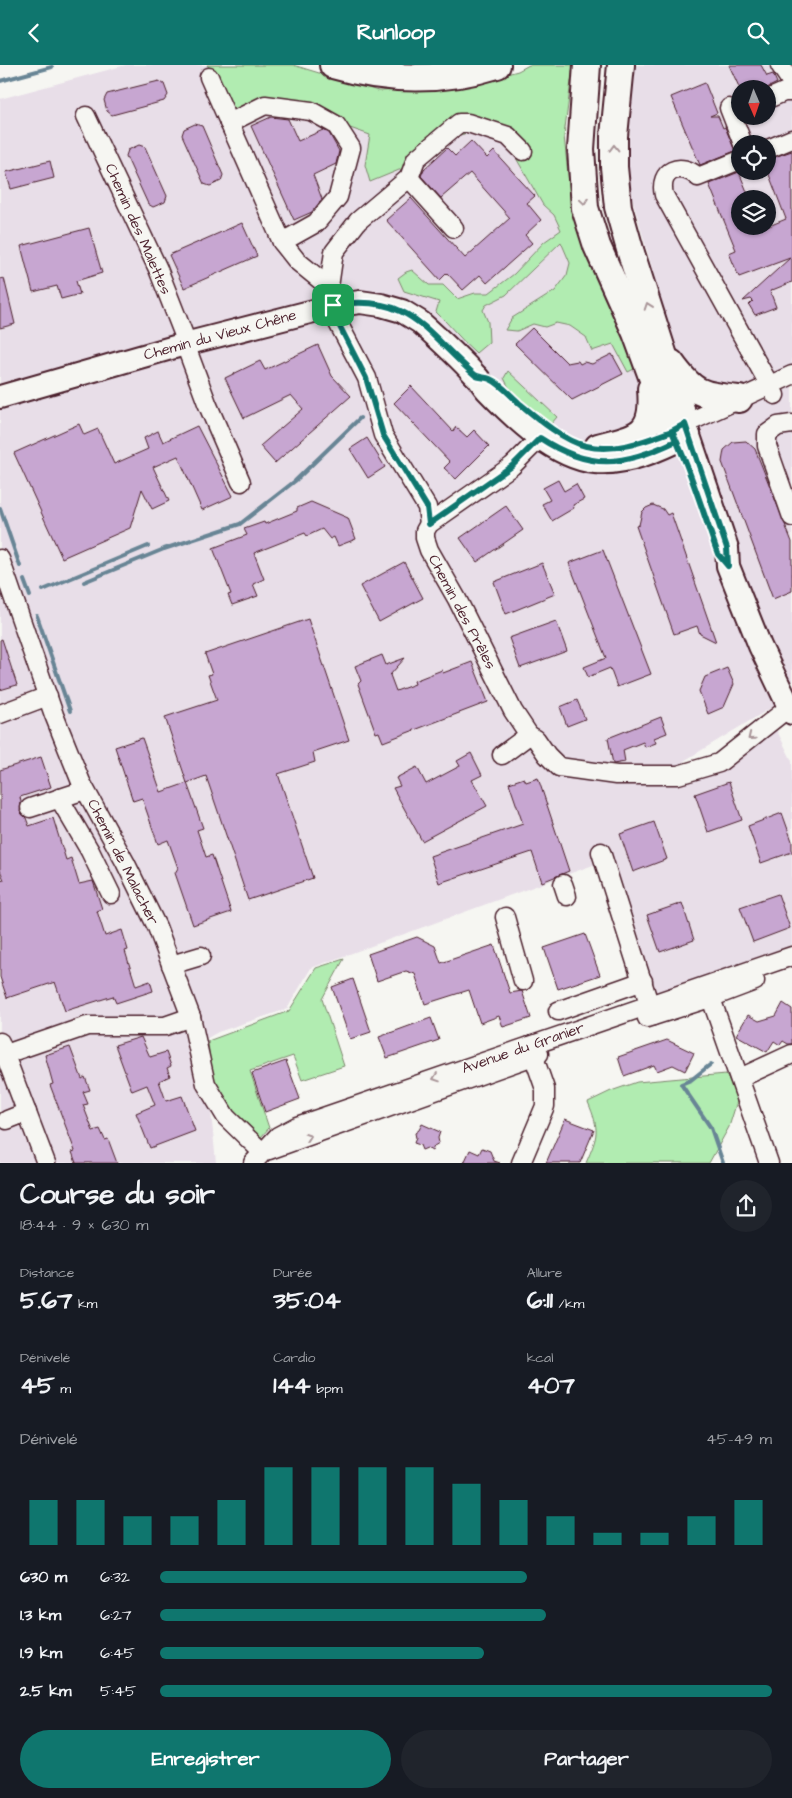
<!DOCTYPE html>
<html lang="fr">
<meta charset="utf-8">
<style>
body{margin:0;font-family:"Architects Daughter",sans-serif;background:#20242c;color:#f1f3f6;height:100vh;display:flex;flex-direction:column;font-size:19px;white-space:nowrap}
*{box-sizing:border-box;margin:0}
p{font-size:16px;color:#9ea1a6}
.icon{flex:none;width:28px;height:28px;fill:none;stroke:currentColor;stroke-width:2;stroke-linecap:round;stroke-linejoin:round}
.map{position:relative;height:1098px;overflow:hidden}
.side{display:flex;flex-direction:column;background:#171b24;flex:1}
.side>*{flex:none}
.needle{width:32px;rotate:178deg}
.controls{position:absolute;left:731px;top:15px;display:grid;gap:10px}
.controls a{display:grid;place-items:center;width:45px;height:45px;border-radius:50%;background:#171b24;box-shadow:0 1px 4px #0004;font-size:25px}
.pin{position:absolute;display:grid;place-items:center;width:42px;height:42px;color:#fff;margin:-21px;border-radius:10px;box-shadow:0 2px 8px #0006}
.round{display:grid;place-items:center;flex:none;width:52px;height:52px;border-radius:26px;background:#20242c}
.head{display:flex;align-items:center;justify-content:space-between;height:85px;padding:0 20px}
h1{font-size:28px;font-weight:700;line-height:38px}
.metrics{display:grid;grid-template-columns:repeat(3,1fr);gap:8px;height:85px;padding:5px 20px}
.metrics div{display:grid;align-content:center}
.metrics b{font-size:25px;font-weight:700}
.metrics small{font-size:14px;font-weight:400}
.metrics p{font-size:14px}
.chart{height:140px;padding:10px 20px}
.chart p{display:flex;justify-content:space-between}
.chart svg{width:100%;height:90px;margin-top:5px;stroke:#0f766e;stroke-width:6}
.action{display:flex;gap:10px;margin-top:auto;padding:10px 20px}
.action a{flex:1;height:58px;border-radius:30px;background:#0f766e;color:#fff;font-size:20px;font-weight:700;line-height:58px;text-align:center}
.action a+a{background:#20242c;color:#f1f3f6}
ul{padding:0 20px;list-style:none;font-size:16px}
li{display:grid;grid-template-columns:80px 60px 1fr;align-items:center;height:38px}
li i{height:12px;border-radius:6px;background:#0f766e}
header{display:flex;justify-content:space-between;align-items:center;height:65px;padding:0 20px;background:#0f766e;color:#fff;font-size:22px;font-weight:700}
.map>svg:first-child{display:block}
.built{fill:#e8dee8;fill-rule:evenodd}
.green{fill:#b1ecb1;stroke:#7e866e}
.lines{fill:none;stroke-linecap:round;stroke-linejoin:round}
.stream{stroke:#688595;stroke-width:4}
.building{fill:#c7a6d1;stroke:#4a1f2b}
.minor-casing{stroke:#4a1f2b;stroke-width:21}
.major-casing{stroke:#4a1f2b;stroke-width:26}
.highway-casing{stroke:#4a1f2b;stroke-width:30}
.minor{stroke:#f6f6f2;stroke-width:18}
.major{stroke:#f6f6f2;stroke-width:22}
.highway{stroke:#f6f6f2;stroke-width:26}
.oneway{stroke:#a99598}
.route-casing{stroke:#fff;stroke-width:10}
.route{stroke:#0f766e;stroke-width:6}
.labels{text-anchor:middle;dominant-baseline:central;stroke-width:4;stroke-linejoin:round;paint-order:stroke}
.street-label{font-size:15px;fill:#4a1f2b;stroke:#f6f6f2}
</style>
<header><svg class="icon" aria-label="back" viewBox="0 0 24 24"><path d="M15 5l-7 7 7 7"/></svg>Runloop<svg class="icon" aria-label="search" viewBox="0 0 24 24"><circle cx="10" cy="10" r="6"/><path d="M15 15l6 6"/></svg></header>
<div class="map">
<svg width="792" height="1098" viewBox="0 0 792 1098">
<rect width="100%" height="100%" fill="#f6f6f2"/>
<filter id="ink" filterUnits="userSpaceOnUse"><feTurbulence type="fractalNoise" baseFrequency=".02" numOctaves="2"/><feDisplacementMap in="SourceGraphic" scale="10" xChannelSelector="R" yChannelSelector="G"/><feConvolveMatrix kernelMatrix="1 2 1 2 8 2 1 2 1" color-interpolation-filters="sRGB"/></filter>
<g filter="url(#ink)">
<path class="built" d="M126,0H260L378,26L529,54L626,276L670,266L627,115L633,0H792V630L687,694L655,719L689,717L723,701L776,664L792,696V880L643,932L596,799L311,903L287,944L218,967L204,975L216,1098H0V34ZM740,24H768V51H740ZM740,79H768V106H740ZM740,134H768V161H740Z"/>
<g class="green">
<path d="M207,0H293L378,26L453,23L518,6L529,0H573L564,71L572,147L609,233L636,303L628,307L613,279L592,286L586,272L570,261L556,258L545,262L533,259L517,266L505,265L512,253L555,226L567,210L570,198L561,177L506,230L486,240L483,245L488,257L489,277L476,288C461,275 450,260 436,247L439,237L404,226L398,213L406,207L412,205L429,220H443L457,234L475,228H489L514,209L544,177L561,165L554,150L543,140L516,93L501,62L485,58L464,69L446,73L404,103L370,117L365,100L370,70L350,63L339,52L312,53L265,45L240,56L223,32L219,15Z"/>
<polygon points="508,306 557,352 551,359 545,357 510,325 504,313"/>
<polygon points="344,894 322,934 344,1001 302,1015 293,991 250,1006 269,1063 261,1072 230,1048 212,1018 208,976 289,946 316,903"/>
<path d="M726,1009L738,1033L729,1062L709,1098H586C598,1070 600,1066 588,1037L611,1026L637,1017Z"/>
</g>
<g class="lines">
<g class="stream">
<polyline points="0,16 52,2"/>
<polyline points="0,443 20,501"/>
<polyline points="24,515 30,531"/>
<polyline points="84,517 164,484 240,459 295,416 360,353"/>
<polyline points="43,525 148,481"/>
<polyline points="37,551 70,646"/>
<polyline points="711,999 691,1015 681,1019 711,1063 723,1098"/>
</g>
</g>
<g class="building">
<polygon points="729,0 761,0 767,11 773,9 777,18 765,24 740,24"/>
<polygon points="159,16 164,19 168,30 164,36 112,50 107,46 104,35 107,29"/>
<polygon points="705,18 717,48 710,51 718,51 723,63 725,62 735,86 700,100 671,32"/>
<polygon points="271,52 288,54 298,76 323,65 329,68 339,86 336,99 313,110 322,134 312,147 294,155 251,61"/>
<polygon points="195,59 202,61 223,110 221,116 210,121 204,119 182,70 184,64"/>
<polygon points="471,76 487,93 494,86 521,116 535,131 527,138 541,155 525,170 532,178 487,218 480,210 463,225 447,208 440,215 386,155 411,133 465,193 510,153 470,108 441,133 421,111 424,104 447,83 455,91"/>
<polygon points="139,80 145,82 167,131 165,137 153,142 148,139 126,91 128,85"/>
<polygon points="792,86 792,217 770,226 776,242 755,250 749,240 753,236 751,234 743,236 790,193 739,212 729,188 736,185 709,119 739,107 750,134 740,134 740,161 769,161 786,154 768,107 768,94"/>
<polygon points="50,96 54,113 11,124 6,107"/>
<polygon points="242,158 257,191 184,223 169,190"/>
<polygon points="89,163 102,208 76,216 80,229 61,234 57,221 33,227 21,181"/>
<polygon points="4,213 15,259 0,263 0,214"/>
<polygon points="532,263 567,298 578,296 580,299 584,297 592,299 612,289 623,309 572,335 515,279"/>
<polygon points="318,280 332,311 351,331 275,398 260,381 303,344 291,330 244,353 225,313 260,296 265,305"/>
<polygon points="411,321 453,366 456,362 467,372 474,365 489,381 456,414 444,403 450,397 394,338"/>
<polygon points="79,359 84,370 98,364 114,399 148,384 144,373 158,366 163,377 197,361 233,431 202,445 178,391 153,402 169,436 152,444 142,424 130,463 62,493 14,388"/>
<polygon points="367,373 385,402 368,413 350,384"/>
<polygon points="746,376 755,384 792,477 792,526 773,534 722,397 724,385 733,377"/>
<polygon points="558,415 564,426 576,419 584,434 573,440 574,443 552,456 542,439 550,435 543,423"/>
<polygon points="311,437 348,453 356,474 338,481 334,472 330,474 322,464 307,471 305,468 254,488 264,514 253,519 258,531 232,540 228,530 231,529 213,483 247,470 244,464 264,457 265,459 297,446 297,443"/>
<polygon points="653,440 663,444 667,450 671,448 716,577 700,569 697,561 674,569 636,461 639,460 642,447 646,443"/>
<polygon points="506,441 523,465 477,497 460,473"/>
<polygon points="603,485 651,609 617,622 610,603 588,612 584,602 606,593 569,498"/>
<polygon points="404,497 423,533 379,557 360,521"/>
<polygon points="542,498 555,529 506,549 494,517"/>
<polygon points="308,554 349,675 313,687 315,697 278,709 313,813 248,835 206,711 187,718 165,652 217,635 208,610 212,609 205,589"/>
<polygon points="556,556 567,586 520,603 509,573"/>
<polygon points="2,574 17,620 0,625 0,575"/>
<polygon points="382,590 386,600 405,593 390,610 396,626 415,619 414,616 442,605 443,608 472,597 488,637 383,677 379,667 376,668 358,619 361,616 355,601"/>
<polygon points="727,603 734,619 724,642 708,649 699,626 705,612"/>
<polygon points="577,635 585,654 567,661 560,642"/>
<polygon points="661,652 667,668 654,673 656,678 645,682 643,677 623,685 625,697 613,699 608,673"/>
<polygon points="142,673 161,727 187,718 203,763 197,765 206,792 212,790 231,847 193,860 175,808 178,803 168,775 158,779 142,733 133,736 115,682"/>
<polygon points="471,688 482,710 472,715 487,741 422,776 393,723 400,721 396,713 417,702 426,719 460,701 457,696"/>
<polygon points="41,692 51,722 20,732 21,737 20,747 26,753 29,761 53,753 66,795 71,793 79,819 93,816 102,844 97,846 105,871 122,865 128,885 125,886 136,921 150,916 153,926 116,938 113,931 65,946 55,917 7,933 0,912 0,816 4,815 0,805 0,705"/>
<polygon points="524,713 526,717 538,713 569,806 542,817 532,787 439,818 430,791 523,759 509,718"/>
<polygon points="729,717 742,755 708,767 695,729"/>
<polygon points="782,748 792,776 792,787 761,798 748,761"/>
<polygon points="654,757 667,794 633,807 620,769"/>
<polygon points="778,829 790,863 753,877 740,842"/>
<polygon points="682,838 694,875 660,887 647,850"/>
<polygon points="585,869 600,910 558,924 544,883"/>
<polygon points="417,872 435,881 441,898 494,880 510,928 522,926 531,953 503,962 499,951 480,958 469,925 425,939 415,909 406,906 377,916 368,889"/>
<polygon points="353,914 371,967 350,974 332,922"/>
<polygon points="783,938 792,944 792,979 788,979 783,976 780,980 774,976 767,987 736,970 748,950 759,956 776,951"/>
<polygon points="431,953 439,975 387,993 379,972"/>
<polygon points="141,972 150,992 166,987 171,1001 167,1003 170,1011 159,1016 166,1036 182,1031 195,1066 150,1083 136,1048 155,1040 147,1020 132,1026 115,980"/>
<polygon points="667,975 694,988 685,1006 673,1000 657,1006 654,1000 624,1011 618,992"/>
<polygon points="70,982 82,1014 85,1012 90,1025 83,1027 88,1039 83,1040 93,1066 100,1064 105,1075 108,1074 117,1098 76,1098 72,1087 75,1086 50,1020 53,1019 45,990"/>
<polygon points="286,996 300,1034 265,1047 252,1008"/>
<polygon points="565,1054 594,1065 580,1098 546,1098"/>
<polygon points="422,1059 440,1067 438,1073 439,1078 434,1081 432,1086 427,1083 422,1085 420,1080 414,1078 416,1073 415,1068 419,1065"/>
<polygon points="482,1083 490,1086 494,1096 500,1098 464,1098 470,1085 479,1089"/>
</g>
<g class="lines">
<defs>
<g id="minor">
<polyline points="780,0 792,18"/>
<polyline points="209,12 282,177 297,196 329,222 336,254 367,313 383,370 427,442 429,459"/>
<polyline points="768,34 784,27 792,27"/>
<polyline points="729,43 743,79"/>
<polyline points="86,51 158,204 187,278"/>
<polyline points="229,58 265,40 311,46 336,60 351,83 338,132 316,158 282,177"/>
<polyline points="768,84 792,74"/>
<path d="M740,95L698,112C681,96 658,105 664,130L775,330"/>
<polyline points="409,113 416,94 459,58 468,58 508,71 523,86"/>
<polyline points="329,222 334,187 358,156 409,113 454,163"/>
<polyline points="185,279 207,338 241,417"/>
<polyline points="685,359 792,310"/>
<polyline points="792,359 778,361 767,369 767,381 792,452"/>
<polyline points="540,373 512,401 429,459 425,466 425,473 429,485 457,534 513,646 529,670 536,674 547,690 559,702 616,710 678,710 719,698 792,640"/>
<polyline points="0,494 54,650 81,717 125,797 157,862 191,952 206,1019 226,1052 262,1087"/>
<polyline points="0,649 48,631"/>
<polyline points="502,690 529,670"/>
<polyline points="59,733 90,786 111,829"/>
<polyline points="30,743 85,725"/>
<polyline points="601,787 653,951"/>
<polyline points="563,819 567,831"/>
<polyline points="505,852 523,916"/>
<polyline points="171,900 201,891"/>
<polyline points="707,922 769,1098"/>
<polyline points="558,946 643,916"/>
<polyline points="647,953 710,933 755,916"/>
<polyline points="0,977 46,1098"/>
<polyline points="0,991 87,961 165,961 191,952"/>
<polyline points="740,1013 792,989"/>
<polyline points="7,1055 27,1047"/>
<polyline points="269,1085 539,989"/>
<polyline points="253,1098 278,1071 297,1061 792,891"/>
<polyline points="521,1098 545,1041 545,1024 530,981"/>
</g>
<g id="major">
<path d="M0,332L185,279L333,241L360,237L381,240L402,246L420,257C439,274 458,291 475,310C480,314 482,320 487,325C514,353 555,393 595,397C627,400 661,384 689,370"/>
<polyline points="682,361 685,359 727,483 728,501 760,581 792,648"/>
</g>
<g id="highway">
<path d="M333,0C387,16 443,17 497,0"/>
<polyline points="587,0 581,84 585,143 597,181 636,268 672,366"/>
<polyline points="621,0 614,71 614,102 618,142 631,188 681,344"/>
<path d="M671,298C694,330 702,330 739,334"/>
<path d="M598,382C638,371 655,371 651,324"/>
</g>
</defs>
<use href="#minor" class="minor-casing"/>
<use href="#major" class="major-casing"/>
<use href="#highway" class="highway-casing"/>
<use href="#minor" class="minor"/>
<use href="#major" class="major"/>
<use href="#highway" class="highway"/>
</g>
<defs><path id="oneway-chevron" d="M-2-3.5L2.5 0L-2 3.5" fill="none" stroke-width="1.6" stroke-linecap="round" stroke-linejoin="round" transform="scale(1.25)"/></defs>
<g class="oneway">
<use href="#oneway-chevron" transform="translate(614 83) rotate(-91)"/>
<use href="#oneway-chevron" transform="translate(584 136) rotate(82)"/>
<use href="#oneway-chevron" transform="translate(648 241) rotate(-109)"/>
<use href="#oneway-chevron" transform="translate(751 672) rotate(141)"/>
<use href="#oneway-chevron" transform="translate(436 1013) rotate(161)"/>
<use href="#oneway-chevron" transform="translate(308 1072) rotate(-19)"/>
</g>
</g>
<g class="lines" filter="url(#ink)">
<defs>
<path id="route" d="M333,240C411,228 424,266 475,310C479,313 485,312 490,314C500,318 511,331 519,338C537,353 564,376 586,381C615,388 645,376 672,366C691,405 703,448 718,489L728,501L727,483L685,359L672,366L676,376C624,401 590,406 540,373L512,401L429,459L427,442L383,370L366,313L336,254L333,240"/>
</defs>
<use href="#route" class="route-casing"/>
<use href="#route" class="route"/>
</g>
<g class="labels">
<g class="street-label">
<text transform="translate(138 164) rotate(66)">Chemin des Malettes</text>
<text transform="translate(220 270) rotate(-15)">Chemin du Vieux Chêne</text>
<text transform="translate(462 547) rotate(62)">Chemin des Prêles</text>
<text transform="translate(123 797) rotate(63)">Chemin de Malacher</text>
<text transform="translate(523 983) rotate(-19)">Avenue du Granier</text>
</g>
</g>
</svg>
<div class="controls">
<a><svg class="needle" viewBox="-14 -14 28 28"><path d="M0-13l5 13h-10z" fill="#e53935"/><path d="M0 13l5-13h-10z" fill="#9ea1a6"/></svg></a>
<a><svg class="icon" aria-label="locate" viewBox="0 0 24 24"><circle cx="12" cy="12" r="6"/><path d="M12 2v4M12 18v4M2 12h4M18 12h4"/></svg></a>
<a><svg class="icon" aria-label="layers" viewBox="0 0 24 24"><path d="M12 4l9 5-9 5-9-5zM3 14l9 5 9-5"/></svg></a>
</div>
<div class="pin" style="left:333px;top:240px;background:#1e9e55"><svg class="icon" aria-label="arrive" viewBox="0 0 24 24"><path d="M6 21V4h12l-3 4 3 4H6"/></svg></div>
</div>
<section class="side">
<div class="head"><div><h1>Course du soir</h1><p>18:44 · 9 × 630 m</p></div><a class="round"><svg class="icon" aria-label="share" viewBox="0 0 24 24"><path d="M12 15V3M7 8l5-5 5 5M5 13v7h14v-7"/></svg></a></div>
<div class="metrics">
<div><p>Distance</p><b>5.67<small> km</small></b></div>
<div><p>Durée</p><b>35:04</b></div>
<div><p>Allure</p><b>6:11<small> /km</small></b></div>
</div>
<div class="metrics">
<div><p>Dénivelé</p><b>45<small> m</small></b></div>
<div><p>Cardio</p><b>144<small> bpm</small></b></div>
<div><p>kcal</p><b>407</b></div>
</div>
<div class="chart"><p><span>Dénivelé</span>45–49 m</p>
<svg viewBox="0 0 160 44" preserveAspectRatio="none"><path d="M5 44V22M15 44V22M25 44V30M35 44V30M45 44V22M55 44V6M65 44V6M75 44V6M85 44V6M95 44V14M105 44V22M115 44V30M125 44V38M135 44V38M145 44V30M155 44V22"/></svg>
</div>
<ul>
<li><b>630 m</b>6:32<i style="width:60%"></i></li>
<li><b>1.3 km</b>6:27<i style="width:63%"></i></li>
<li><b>1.9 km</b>6:45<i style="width:53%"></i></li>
<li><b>2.5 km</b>5:45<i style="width:100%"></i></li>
</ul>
<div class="action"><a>Enregistrer</a><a>Partager</a></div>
</section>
